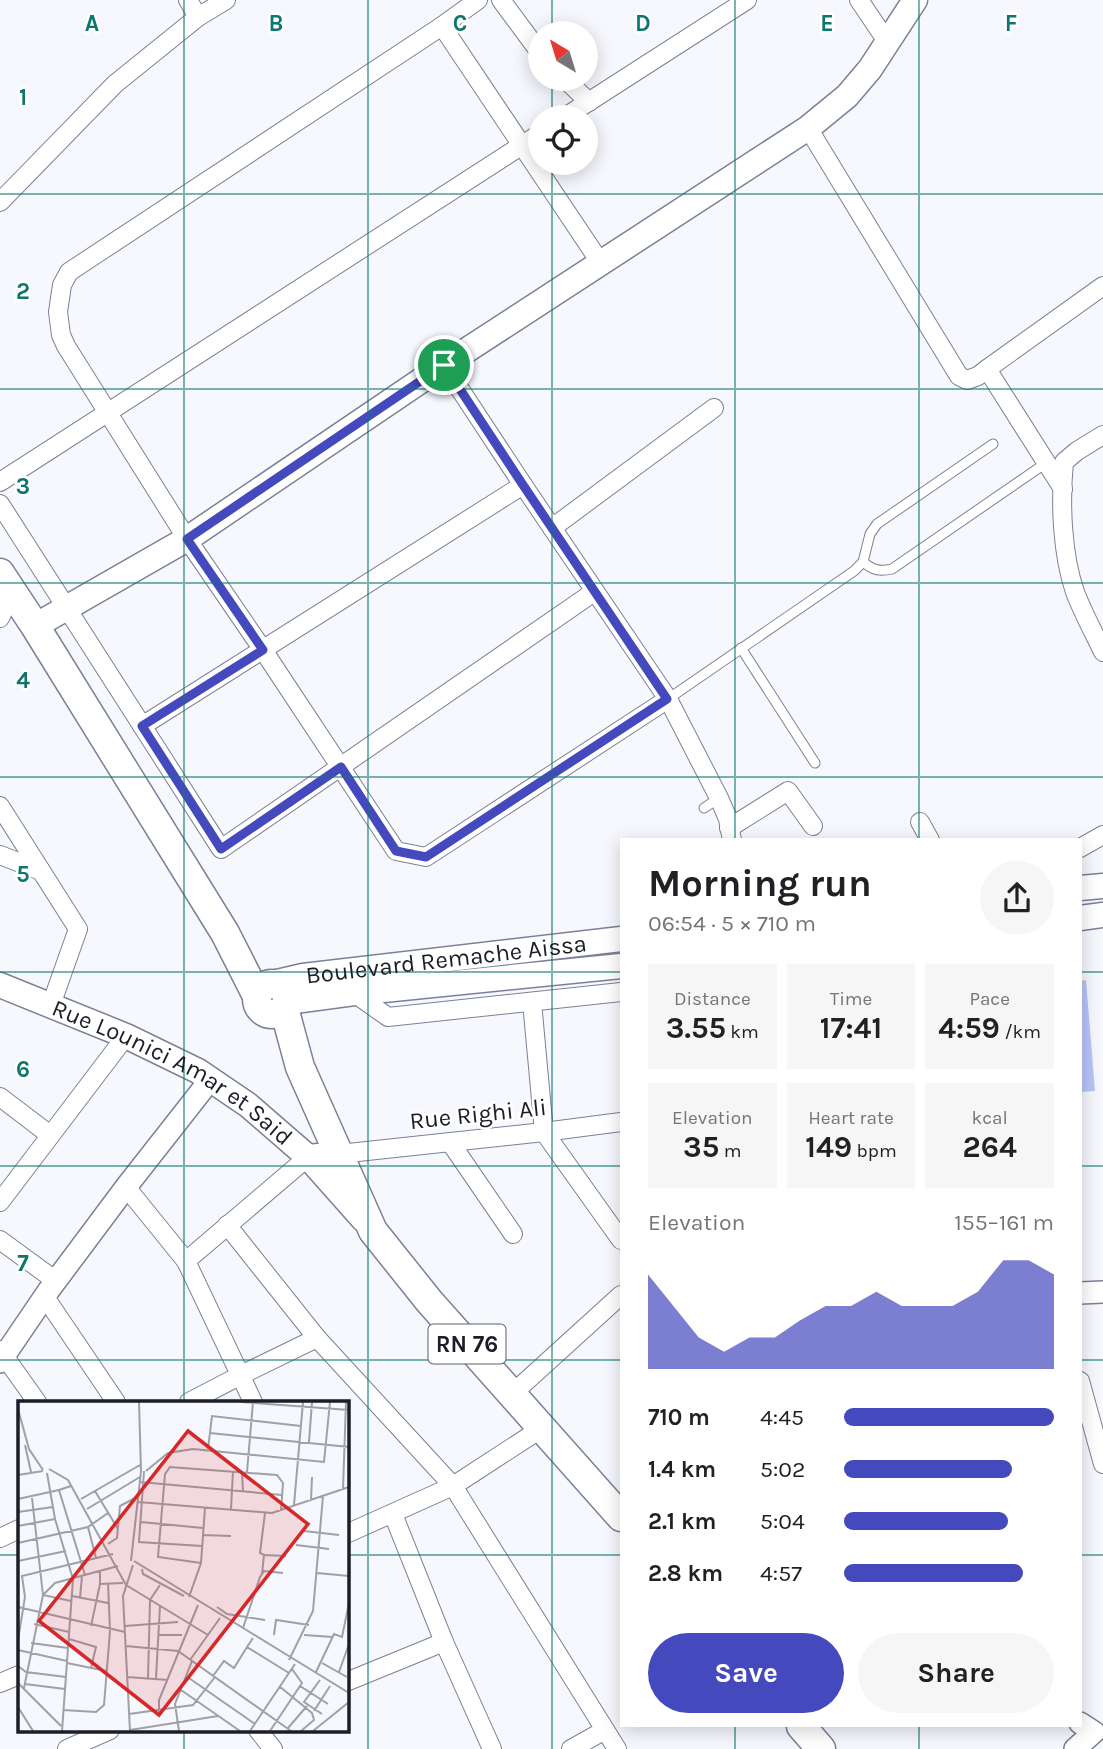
<!DOCTYPE html>
<meta charset="utf-8">
<style>
body{margin:0;font-family:Karla,sans-serif;background:#f6f6f6;color:#202124;height:100vh;display:flex;flex-direction:column;font-size:26px;white-space:nowrap}
*{box-sizing:border-box;margin:0}
p{font-size:23px;color:#757577}
.icon{flex:none;width:38px;height:38px;fill:none;stroke:currentColor;stroke-width:2;stroke-linecap:round;stroke-linejoin:round}
.map{position:relative;flex:1;overflow:hidden}
.details{position:absolute;left:620px;top:838px;width:462px;height:889px;display:flex;flex-direction:column;background:#fff;border-radius:0px;box-shadow:0 4px 18px #0003}
.details>*{flex:none}
.needle{width:46px;rotate:322deg}
.fabs{position:absolute;left:528px;top:21px;display:grid;gap:14px}
.fabs a{display:grid;place-items:center;width:70px;height:70px;border-radius:50%;background:#fff;box-shadow:0 4px 18px #0003;font-size:35px}
.pin{position:absolute;display:grid;place-items:center;width:60px;height:60px;color:#fff;margin:-30px;border:4px solid #fff;border-radius:50%;box-shadow:0 2px 7px #0007}
.round{display:grid;place-items:center;flex:none;width:74px;height:74px;border-radius:37px;background:#f6f6f6}
.head{display:flex;align-items:center;justify-content:space-between;height:119px;padding:0 28px}
h1{font-size:38px;font-weight:700;line-height:52px}
.figures{display:grid;grid-template-columns:repeat(3,1fr);gap:10px;height:119px;padding:7px 28px}
.figures div{display:grid;align-content:center;border-radius:0px;background:#f6f6f6;text-align:center}
.figures b{font-size:30px;font-weight:700}
.figures small{font-size:19px;font-weight:400}
.figures p{font-size:19px}
.chart{height:196px;padding:14px 28px}
.chart p{display:flex;justify-content:space-between}
.chart svg{width:100%;height:126px;margin-top:7px;fill:#4549be;opacity:.7}
.button{display:flex;gap:14px;margin-top:auto;padding:14px 28px}
.button a{flex:1;height:80px;border-radius:42px;background:#4549be;color:#fff;font-size:28px;font-weight:700;line-height:80px;text-align:center}
.button a+a{background:#f6f6f6;color:#202124}
ul{padding:0 28px;list-style:none;font-size:23px}
li{display:grid;grid-template-columns:112px 84px 1fr;align-items:center;height:52px}
li i{height:18px;border-radius:9px;background:#4549be}
.map>svg:first-child{display:block}
.green{fill:#b9c4f8}
.lines{fill:none;stroke-linecap:round;stroke-linejoin:round}
.service-casing{stroke:#7b8099;stroke-width:11}
.minor-casing{stroke:#7b8099;stroke-width:20}
.tertiary-casing{stroke:#7b8099;stroke-width:24}
.secondary-casing{stroke:#7b8099;stroke-width:27}
.primary-casing{stroke:#7b8099;stroke-width:31}
.service{stroke:#fff;stroke-width:9}
.minor{stroke:#fff;stroke-width:18}
.tertiary{stroke:#fff;stroke-width:21}
.secondary{stroke:#fff;stroke-width:24}
.primary{stroke:#fff;stroke-width:28}
.route-casing{stroke:#fff;stroke-width:14}
.route{stroke:#4549be;stroke-width:9}
.grid{fill:none;stroke:#0f766e;stroke-width:2;stroke-opacity:0.55}
.labels{text-anchor:middle;dominant-baseline:central;stroke-width:5;stroke-linejoin:round;paint-order:stroke}
.shield{fill:#fff;stroke:#5f6168;stroke-width:2}
.shield-label{font-size:23px;font-weight:bold;fill:#1b1d27}
.street-label{font-size:24px;fill:#1b1d27;stroke:#fff}
.inset-road{fill:none;stroke:#9fa0a8;stroke-width:2}
.view{fill:#d62828;fill-opacity:0.15;stroke:#d62828;stroke-width:3.5}
.inset-edge{fill:none;stroke:#1b1d27;stroke-width:3.5}
.grid-label{font-size:23px;text-anchor:middle;font-weight:bold;fill:#0f766e;stroke:#fff;stroke-width:5;stroke-linejoin:round;paint-order:stroke}
</style>
<div class="map">
<svg width="1103" height="1749" viewBox="0 0 1103 1749">
<rect width="100%" height="100%" fill="#f7f8fe"/>
<polygon class="green" points="1086,980 1095,1091 1080,1092 1080,981"/>
<g class="lines">
<defs>
<g id="service">
<path d="M863,562C873,570 879,572 892,569L1046,463"/>
<polyline points="741,648 815,763"/>
<polyline points="668,699 854,571 863,562 870,534 877,524 993,444"/>
<polyline points="704,808 719,798"/>
</g>
<g id="minor">
<polyline points="188,0 198,17"/>
<polyline points="478,0 442,26 69,272 62,285 58,312 61,335 66,346 187,539 263,650 396,851 426,857 668,699"/>
<polyline points="501,0 541,54"/>
<polyline points="859,0 888,43"/>
<polyline points="442,26 600,262"/>
<polyline points="565,79 589,102"/>
<polyline points="565,117 747,0"/>
<polyline points="808,128 959,376 967,380 978,376 987,369"/>
<polyline points="0,202 115,84 198,17 226,0"/>
<polyline points="444,365 523,485 668,699 719,798 728,819 732,840"/>
<path d="M1103,435L1077,451L1064,462C1060,503 1062,554 1075,592C1083,613 1094,633 1103,652"/>
<polyline points="0,482 541,133"/>
<polyline points="1063,489 987,369 1103,286"/>
<polyline points="0,504 221,849 594,592"/>
<polyline points="552,528 714,408"/>
<polyline points="0,618 12,591"/>
<polyline points="142,726 523,485"/>
<polyline points="0,806 78,929 51,1005"/>
<polyline points="920,822 930,840"/>
<polyline points="729,828 788,791 813,826"/>
<polyline points="1080,848 1103,835"/>
<polyline points="0,855 41,871"/>
<polyline points="354,993 388,1017 621,992"/>
<polyline points="532,1002 544,1132 621,1240"/>
<polyline points="0,1097 50,1135"/>
<polyline points="450,1142 513,1234"/>
<polyline points="339,1154 544,1132 621,1122"/>
<polyline points="126,1187 186,1261 308,1157"/>
<polyline points="0,1202 126,1036"/>
<polyline points="227,1225 317,1338 453,1486 617,1749"/>
<polyline points="0,1240 56,1281"/>
<polyline points="186,1261 253,1402"/>
<polyline points="45,1297 116,1402"/>
<polyline points="0,1350 37,1402"/>
<polyline points="1080,1381 1103,1464"/>
<polyline points="512,1394 621,1295"/>
<polyline points="189,1402 241,1375 317,1338"/>
<polyline points="393,1514 444,1642"/>
<polyline points="346,1534 453,1486 542,1428"/>
<polyline points="0,1538 19,1529"/>
<polyline points="346,1682 444,1642 492,1749"/>
<polyline points="0,1683 19,1675"/>
<polyline points="258,1730 273,1749"/>
<polyline points="67,1749 110,1730"/>
<polyline points="571,1749 605,1730"/>
</g>
<g id="tertiary">
<polyline points="1080,1293 1103,1292"/>
<polyline points="0,1362 49,1290 126,1187 210,1080"/>
<polyline points="1075,1749 1094,1732 1080,1723"/>
</g>
<g id="secondary">
<polyline points="35,626 187,539 444,365 808,128 847,96 870,69 915,0"/>
<polyline points="1080,888 1103,886"/>
<polyline points="1080,918 1103,915"/>
<path id="s1" d="M273,983L303,976L621,939"/>
<path id="s2" d="M0,985L126,1036L198,1071L248,1105L308,1157L339,1154"/>
<polyline points="287,1002 354,993 621,966"/>
<polyline points="308,1157 363,1219"/>
</g>
<g id="primary">
<polyline points="0,573 35,626 225,933 257,996"/>
<circle cx="272" cy="999" r="15"/>
<polyline points="284,1008 300,1067 373,1231 429,1301 621,1517"/>
<polyline points="801,1726 821,1749"/>
</g>
</defs>
<use href="#service" class="service-casing"/>
<use href="#minor" class="minor-casing"/>
<use href="#tertiary" class="tertiary-casing"/>
<use href="#secondary" class="secondary-casing"/>
<use href="#primary" class="primary-casing"/>
<use href="#service" class="service"/>
<use href="#minor" class="minor"/>
<use href="#tertiary" class="tertiary"/>
<use href="#secondary" class="secondary"/>
<use href="#primary" class="primary"/>
</g>
<g class="lines">
<defs>
<polygon id="route" points="444,365 523,485 667,699 426,857 396,851 341,767 221,849 142,726 263,650 187,539"/>
</defs>
<use href="#route" class="route-casing"/>
<use href="#route" class="route"/>
</g>
<path class="grid" d="M184,0V1402M368,0V1749M552,0V33M735,0V840M919,0V840M552,79V117M552,163V1749M0,194H1103M0,389H1103M0,583H1103M0,777H1103M0,972H621M1080,972H1103M0,1166H621M1080,1166H1103M0,1360H621M1080,1360H1103M0,1555H19M346,1555H621M1080,1555H1103M735,1726V1749M919,1726V1749M184,1730V1749"/>
<g class="labels">
<rect class="shield" x="428.5" y="1324.5" width="77" height="39" rx="5"/>
<g class="shield-label">
<text x="467" y="1344">RN 76</text>
</g>
<g class="street-label">
<text stroke="none"><textPath href="#s1" startOffset="175">Boulevard Remache Aissa</textPath></text>
<text stroke="none"><textPath href="#s2" startOffset="194">Rue Lounici Amar et Said</textPath></text>
<text transform="translate(478 1114) rotate(-6)">Rue Righi Ali</text>
</g>
</g>
<g transform="translate(18 1401)">
<rect width="331" height="331" fill="#f7f8fe"/>
<path class="inset-road" d="M223,1L331,9M0,8L11,48L25,69M192,32L331,46M291,41L294,1M7,44L13,71M190,48L194,15L283,25M31,68L50,79L108,184M126,70L121,141L184,145M128,70L150,52L175,48L306,61L312,1M224,70L225,91M229,71L235,1M29,72L37,118L55,178L44,330M0,74L25,70M122,81L264,94M53,85L41,89L67,174M325,88L328,1M77,90L100,128M14,97L25,194L53,200M0,98L41,89M63,98L122,64M293,99L294,76M120,101L254,112L331,86M276,104L285,1M69,108L122,76M213,108L215,70M0,111L35,106M123,121L185,127M0,125L37,118M70,126L78,157M286,130L321,134M185,134L213,135M0,142L70,126L90,112M90,143L99,137L102,105L121,95M278,144L311,148M246,154L242,152L247,112M0,160L48,150M113,160L123,70L121,1M116,160L331,292M183,162L140,156L147,73L152,66L259,74L265,82L263,110M124,168L125,173L166,195M82,170V183L105,182M299,172L331,175M244,173L246,154L268,155M108,184L190,234M54,195L90,202M171,196L183,162L187,107M62,197L64,175M0,206L107,231M199,206L209,213L247,219M16,223L51,231M73,225L82,183M107,225L160,221M225,227L242,176L246,170L265,172M141,234H164M256,234L258,219L291,224M286,234L315,236M235,237L229,246L271,272M51,238L78,246L73,267M0,239L7,196L4,175L95,153M13,242L50,247M108,245L160,250L273,330M0,249L49,260M172,259L202,217M271,259L295,210L305,95M49,262L88,270M304,262L329,276M0,265L8,271L48,276M298,271L316,233L324,236L331,202M321,271L331,243M168,275L237,323M195,275L206,260L216,267L229,246M109,276L150,279M130,277L132,199L142,184M138,277L142,205M302,279L286,301L304,313M0,282L43,325M7,283L47,288M261,285L294,312L296,319L283,330M282,285L310,303M6,287L25,194L37,182L100,165M163,289L222,330M0,306L15,330M45,309L78,311L86,304L92,230L90,182M296,310L312,285M141,311V299L180,204M111,313L175,304L197,276M270,327L289,305M112,329L200,315M112,330L105,195L115,164M161,330L157,303L174,260M232,330L277,263M252,330L284,282L274,268M295,330L331,301"/>
<path class="view" d="M170,30L290,123L141,314L21,220Z"/>
<rect width="331" height="331" class="inset-edge"/>
</g>
<g class="grid-label">
<text x="92" y="31">A</text>
<text x="276" y="31">B</text>
<text x="460" y="31">C</text>
<text x="643" y="31">D</text>
<text x="827" y="31">E</text>
<text x="1011" y="31">F</text>
<text x="23" y="105">1</text>
<text x="23" y="299">2</text>
<text x="23" y="494">3</text>
<text x="23" y="688">4</text>
<text x="23" y="882">5</text>
<text x="23" y="1077">6</text>
<text x="23" y="1271">7</text>
</g>
</svg>
<div class="fabs">
<a><svg class="needle" viewBox="-14 -14 28 28"><path d="M0-13l5 13h-10z" fill="#e53935"/><path d="M0 13l5-13h-10z" fill="#757577"/></svg></a>
<a><svg class="icon" aria-label="locate" viewBox="0 0 24 24"><circle cx="12" cy="12" r="6"/><path d="M12 2v4M12 18v4M2 12h4M18 12h4"/></svg></a>
</div>
<div class="pin" style="left:444px;top:365px;background:#1e9e55"><svg class="icon" aria-label="arrive" viewBox="0 0 24 24"><path d="M6 21V4h12l-3 4 3 4H6"/></svg></div>
<section class="details">
<div class="head"><div><h1>Morning run</h1><p>06:54 · 5 × 710 m</p></div><a class="round"><svg class="icon" aria-label="share" viewBox="0 0 24 24"><path d="M12 15V3M7 8l5-5 5 5M5 13v7h14v-7"/></svg></a></div>
<div class="figures">
<div><p>Distance</p><b>3.55<small> km</small></b></div>
<div><p>Time</p><b>17:41</b></div>
<div><p>Pace</p><b>4:59<small> /km</small></b></div>
</div>
<div class="figures">
<div><p>Elevation</p><b>35<small> m</small></b></div>
<div><p>Heart rate</p><b>149<small> bpm</small></b></div>
<div><p>kcal</p><b>264</b></div>
</div>
<div class="chart"><p><span>Elevation</span>155–161 m</p>
<svg viewBox="0 0 160 44" preserveAspectRatio="none"><path d="M0 44V11L10 22L20 33L30 38L40 33L50 33L60 27L70 22L80 22L90 17L100 22L110 22L120 22L130 17L140 6L150 6L160 11V44z"/></svg>
</div>
<ul>
<li><b>710 m</b>4:45<i style="width:100%"></i></li>
<li><b>1.4 km</b>5:02<i style="width:80%"></i></li>
<li><b>2.1 km</b>5:04<i style="width:78%"></i></li>
<li><b>2.8 km</b>4:57<i style="width:85%"></i></li>
</ul>
<div class="button"><a>Save</a><a>Share</a></div>
</section>
</div>
